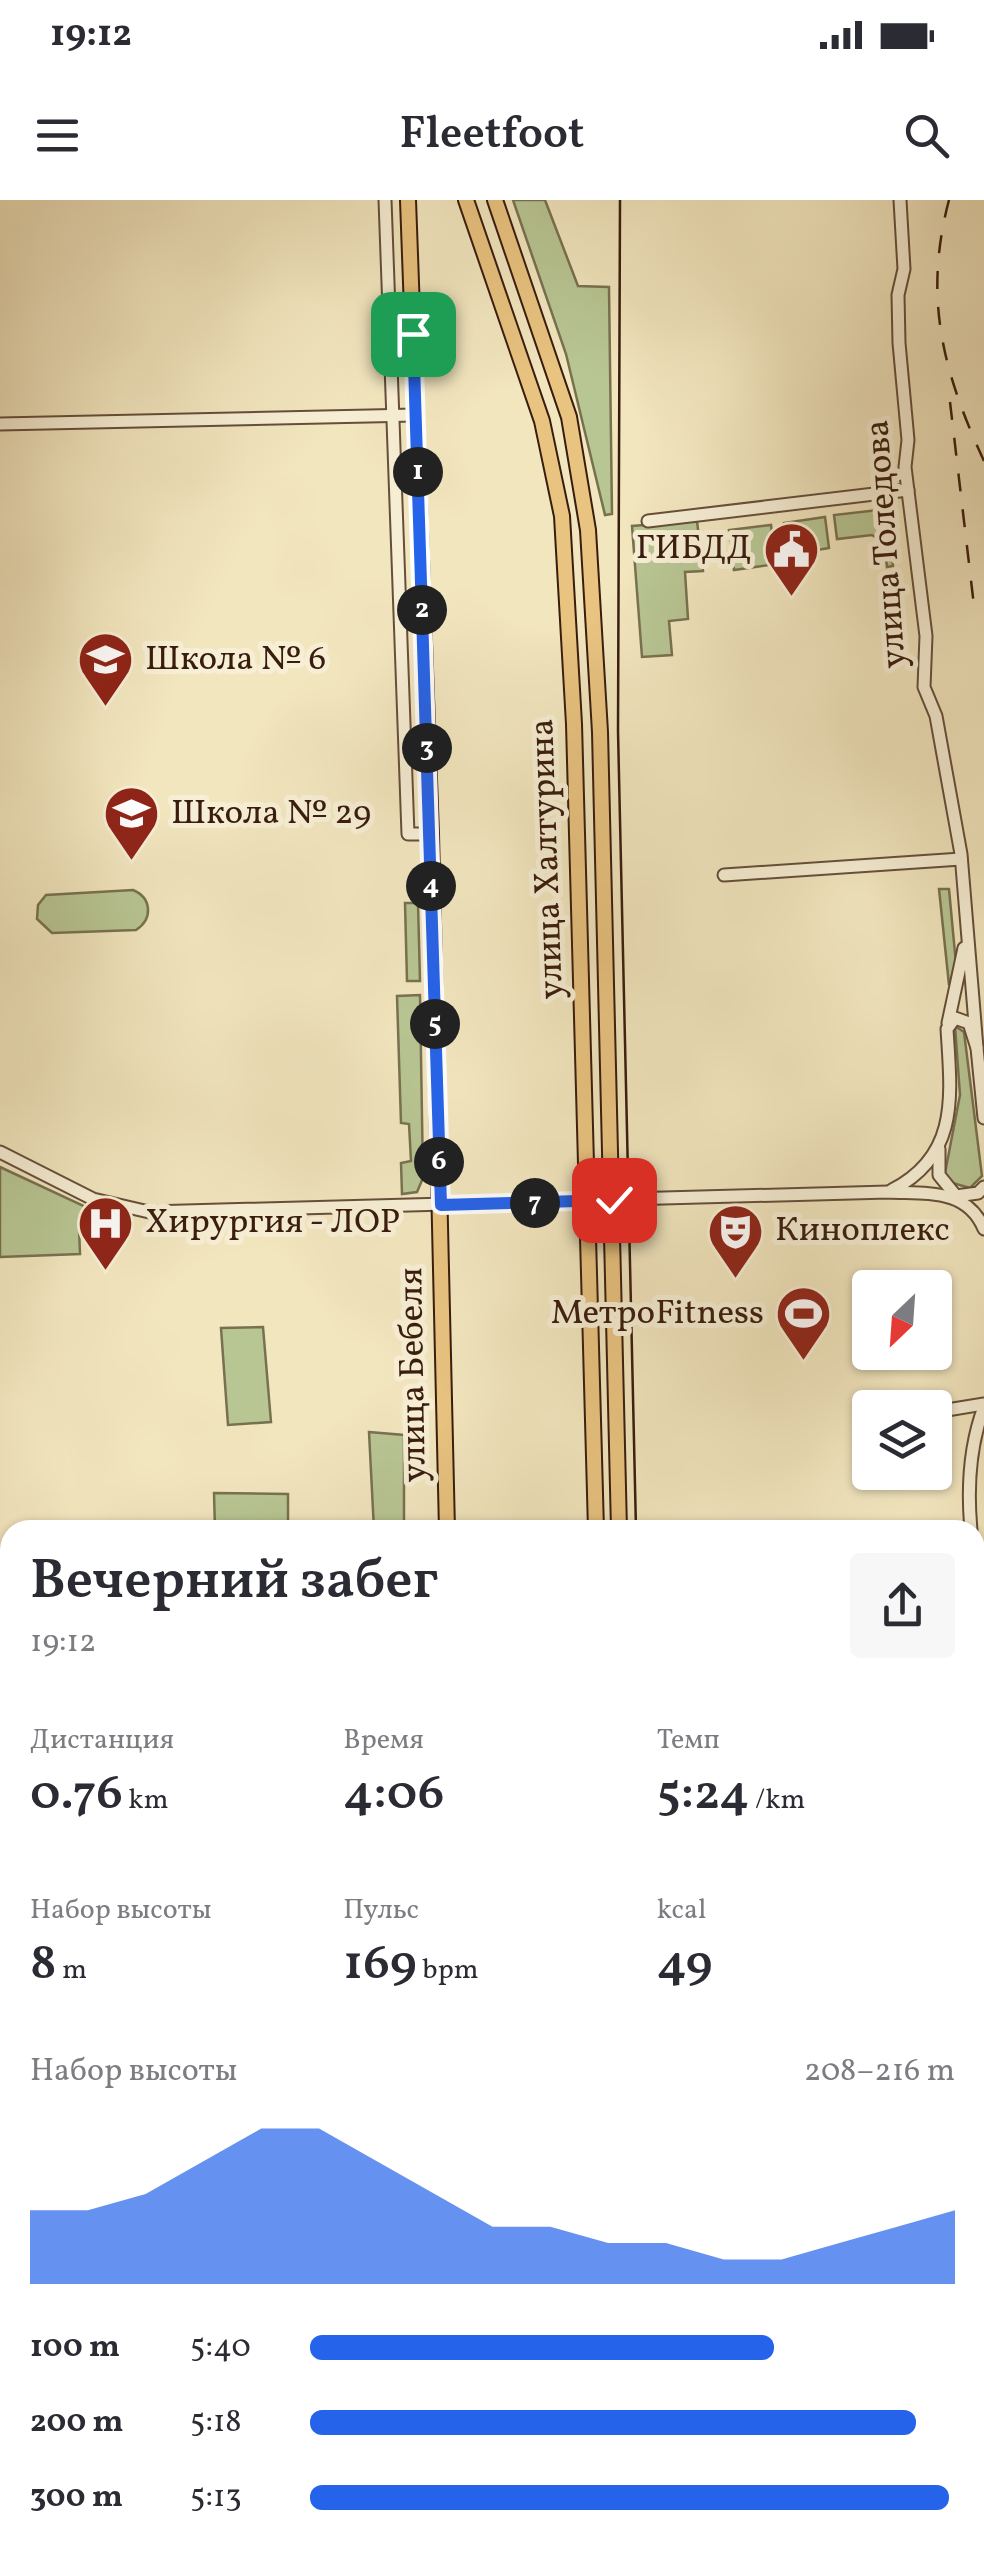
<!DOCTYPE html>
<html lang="ru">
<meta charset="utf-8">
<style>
body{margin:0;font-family:Vollkorn,serif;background:#f7f7f7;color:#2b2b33;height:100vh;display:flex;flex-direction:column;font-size:38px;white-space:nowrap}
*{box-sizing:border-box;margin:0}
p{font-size:32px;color:#7c7c81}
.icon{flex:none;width:55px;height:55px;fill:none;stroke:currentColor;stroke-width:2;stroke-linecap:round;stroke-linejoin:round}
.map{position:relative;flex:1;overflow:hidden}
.panel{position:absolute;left:0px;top:1320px;width:985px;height:1038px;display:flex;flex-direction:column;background:#fff;border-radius:30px 30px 0 0;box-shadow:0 2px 8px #0004}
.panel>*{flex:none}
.needle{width:65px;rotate:205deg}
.buttons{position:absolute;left:852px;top:1070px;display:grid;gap:20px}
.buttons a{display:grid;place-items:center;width:100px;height:100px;border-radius:10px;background:#fff;box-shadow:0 2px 8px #0004;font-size:50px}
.pin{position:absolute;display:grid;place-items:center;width:85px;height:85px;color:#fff;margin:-42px;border-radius:20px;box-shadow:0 5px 15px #0006}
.km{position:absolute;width:50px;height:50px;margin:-25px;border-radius:50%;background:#222;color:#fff;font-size:28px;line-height:50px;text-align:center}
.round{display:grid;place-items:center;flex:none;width:105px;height:105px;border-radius:10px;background:#f7f7f7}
.overview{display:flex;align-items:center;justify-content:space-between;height:170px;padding:0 30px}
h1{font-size:55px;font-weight:600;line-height:75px}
.metrics{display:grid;grid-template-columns:repeat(3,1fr);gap:15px;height:170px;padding:10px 30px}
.metrics div{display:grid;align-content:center}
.metrics b{font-size:50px;font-weight:600}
.metrics small{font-size:28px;font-weight:400}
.metrics p{font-size:28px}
.chart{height:280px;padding:20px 30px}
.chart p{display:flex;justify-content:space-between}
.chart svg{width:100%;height:180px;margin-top:10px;fill:#2563eb;opacity:.7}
ul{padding:0 30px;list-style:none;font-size:32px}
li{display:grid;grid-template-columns:160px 120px 1fr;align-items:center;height:75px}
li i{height:25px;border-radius:12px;background:#2563eb}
.status{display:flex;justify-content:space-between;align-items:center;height:70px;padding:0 50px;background:#fff;direction:ltr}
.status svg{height:28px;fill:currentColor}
header{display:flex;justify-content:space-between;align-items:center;height:130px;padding:0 30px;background:#fff;font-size:45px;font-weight:600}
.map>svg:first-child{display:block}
.green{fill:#b8c694;stroke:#787150;stroke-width:2.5}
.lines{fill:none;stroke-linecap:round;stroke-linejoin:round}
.minor-casing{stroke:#664e3a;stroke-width:15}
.major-casing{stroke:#381c0d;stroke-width:18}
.minor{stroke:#f7efd5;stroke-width:11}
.major{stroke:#e9c380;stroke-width:14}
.tram{stroke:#381c0d;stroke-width:2.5}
.rail{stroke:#381c0d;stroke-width:2.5;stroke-dasharray:18 18;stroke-linecap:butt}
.route-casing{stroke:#fff;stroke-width:20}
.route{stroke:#2563eb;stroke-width:12}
.labels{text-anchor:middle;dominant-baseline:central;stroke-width:10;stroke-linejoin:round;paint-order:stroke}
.street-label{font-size:35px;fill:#381c0d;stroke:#f7efd5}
.poi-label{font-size:35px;fill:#381c0d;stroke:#f7efd5;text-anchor:start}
</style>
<div class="status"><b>19:12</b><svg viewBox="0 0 49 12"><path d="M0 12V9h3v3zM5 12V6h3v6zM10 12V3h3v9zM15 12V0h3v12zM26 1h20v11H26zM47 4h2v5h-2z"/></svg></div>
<header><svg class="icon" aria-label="menu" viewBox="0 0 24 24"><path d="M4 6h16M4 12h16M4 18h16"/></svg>Fleetfoot<svg class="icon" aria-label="search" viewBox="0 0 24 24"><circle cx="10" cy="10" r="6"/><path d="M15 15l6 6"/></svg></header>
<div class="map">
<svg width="984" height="2357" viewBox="0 0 984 2357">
<rect width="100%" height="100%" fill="#f2e6bf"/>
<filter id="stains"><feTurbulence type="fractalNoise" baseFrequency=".002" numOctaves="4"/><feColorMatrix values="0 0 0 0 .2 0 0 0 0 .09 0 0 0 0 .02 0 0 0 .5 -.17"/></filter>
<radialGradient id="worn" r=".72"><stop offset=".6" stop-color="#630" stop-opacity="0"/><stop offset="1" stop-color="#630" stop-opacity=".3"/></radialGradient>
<g class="green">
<polygon points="513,0 545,0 578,86 609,87 612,314 605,315 566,154"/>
<polygon points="887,309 893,366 887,367 884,343 872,335 837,339 834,315"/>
<polygon points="825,317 829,348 794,354 794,362 790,363 784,323"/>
<polygon points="697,321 703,371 685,372 688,419 669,421 672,455 642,457 632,326"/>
<polygon points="771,325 776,364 734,370 729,330"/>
<polygon points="939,689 949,689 956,764 949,785"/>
<path d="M133,690C152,698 153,719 136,730L52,733L37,719L38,705L46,695Z"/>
<polygon points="405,703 418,703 420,781 407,781"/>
<polygon points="420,795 423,978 417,992 402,994 401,963 411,961 409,924 401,923 397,796"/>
<polygon points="955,826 964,832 982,976 970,988 949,982 945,973 960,895"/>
<polygon points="0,967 86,1007 87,1022 79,1027 80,1054 0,1057"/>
<polygon points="263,1127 271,1222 228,1225 221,1128"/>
<polygon points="369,1232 404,1235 404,1330 374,1330"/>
<polygon points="214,1293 288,1294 288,1330 215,1330"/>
<polygon points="975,1958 984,1960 984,2087 975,2081"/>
<polygon points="975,2122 984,2128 984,2203 975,2196"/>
</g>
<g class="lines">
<defs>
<g id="minor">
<polyline points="385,0 408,634 431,634"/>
<polyline points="900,0 904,69 898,95 899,143 908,240 905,267 926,436 924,487 936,516 961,654 977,848"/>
<polyline points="0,224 415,215"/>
<polyline points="648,321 908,290"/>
<polyline points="724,675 961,659"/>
<polyline points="948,823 964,748"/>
<polyline points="939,949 939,975 956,996 978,993 984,987"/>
<path d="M0,952L93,999L149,1012L888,992C926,994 967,988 984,1029"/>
<path d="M892,990C960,955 951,895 947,829L955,818L969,823L977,848L984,918"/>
<polyline points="935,1212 984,1204"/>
<path d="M971,1330C967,1287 969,1247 984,1207"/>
<polyline points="975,1375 984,1435"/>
<polyline points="0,1861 10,1863"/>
<polyline points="975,1943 984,1945"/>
<polyline points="147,2357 151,2348"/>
</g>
<g id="major">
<polyline points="408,0 431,634 447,1330"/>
<polyline points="466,0 542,221 562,316 574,524 596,1330"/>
<polyline points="495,0 569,217 588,330 600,532 619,1330"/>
<polyline points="0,1474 10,1478"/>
<polyline points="493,2348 499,2357"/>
<polyline points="535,2348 541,2357"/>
<polyline points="195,2357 199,2348"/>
<polyline points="222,2357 227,2348"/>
<polyline points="246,2357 251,2348"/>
<polyline points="282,2357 291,2348"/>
</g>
</defs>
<use href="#minor" class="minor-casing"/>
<use href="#major" class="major-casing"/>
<use href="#minor" class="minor"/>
<use href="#major" class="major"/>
<g class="tram">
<polyline points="620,0 618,531 636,1330"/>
<polyline points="300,2356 331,2348 361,2357"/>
</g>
<g class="rail">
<path d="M949,0C923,98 943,172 984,261"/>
<polyline points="950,202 974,406"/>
<polyline points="0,1629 10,1634"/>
<polyline points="0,1652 10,1656"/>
<polyline points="975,2089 984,2095"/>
<polyline points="975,2108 984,2114"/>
<polyline points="975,2208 984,2215"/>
</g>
</g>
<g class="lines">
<defs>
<polyline id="route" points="413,134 441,1005 614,1000"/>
</defs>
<use href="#route" class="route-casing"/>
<use href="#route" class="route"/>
</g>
<defs>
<symbol id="civic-pin" viewBox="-11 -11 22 30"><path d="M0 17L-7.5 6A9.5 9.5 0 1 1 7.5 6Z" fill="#8f2418" stroke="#f7efd5"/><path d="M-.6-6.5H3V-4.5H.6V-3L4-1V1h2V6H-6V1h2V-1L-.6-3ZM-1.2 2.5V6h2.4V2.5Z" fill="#fff"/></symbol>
<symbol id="school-pin" viewBox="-11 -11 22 30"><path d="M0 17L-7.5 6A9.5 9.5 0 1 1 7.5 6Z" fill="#8f2418" stroke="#f7efd5"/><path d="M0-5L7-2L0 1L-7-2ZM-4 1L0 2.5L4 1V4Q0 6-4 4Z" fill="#fff"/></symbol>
<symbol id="hospital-pin" viewBox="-11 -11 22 30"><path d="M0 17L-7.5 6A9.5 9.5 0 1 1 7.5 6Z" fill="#8f2418" stroke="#f7efd5"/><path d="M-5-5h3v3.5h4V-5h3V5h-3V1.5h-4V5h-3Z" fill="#fff"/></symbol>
<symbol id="theatre-pin" viewBox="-11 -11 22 30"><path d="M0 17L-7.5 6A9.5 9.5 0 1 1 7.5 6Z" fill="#8f2418" stroke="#f7efd5"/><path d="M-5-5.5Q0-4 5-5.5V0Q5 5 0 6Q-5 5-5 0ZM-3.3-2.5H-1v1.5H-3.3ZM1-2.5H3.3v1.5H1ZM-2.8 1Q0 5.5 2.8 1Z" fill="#fff"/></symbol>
<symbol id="stadium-pin" viewBox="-11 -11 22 30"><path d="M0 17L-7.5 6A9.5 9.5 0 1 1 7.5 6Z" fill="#8f2418" stroke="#f7efd5"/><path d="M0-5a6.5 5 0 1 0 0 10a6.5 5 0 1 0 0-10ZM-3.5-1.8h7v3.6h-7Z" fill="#fff"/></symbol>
</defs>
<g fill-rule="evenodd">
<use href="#civic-pin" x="760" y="318" width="63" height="86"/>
<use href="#school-pin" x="74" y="428" width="63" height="86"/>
<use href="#school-pin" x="100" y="582" width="63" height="86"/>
<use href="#hospital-pin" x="74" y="992" width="63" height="86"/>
<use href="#theatre-pin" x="704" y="1000" width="63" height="86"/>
<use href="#stadium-pin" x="772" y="1082" width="63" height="86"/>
</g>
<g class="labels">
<g class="street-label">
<text transform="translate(887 344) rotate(-94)">улица Толедова</text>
<text transform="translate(548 659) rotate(-92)">улица Халтурина</text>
<text transform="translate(414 1175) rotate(-91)">улица Бебеля</text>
</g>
<g class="poi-label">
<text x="752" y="349" text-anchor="end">ГИБДД</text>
<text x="145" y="460">Школа № 6</text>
<text x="171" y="614">Школа № 29</text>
<text x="145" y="1023">Хирургия - ЛОР</text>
<text x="775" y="1031">Киноплекс</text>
<text x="764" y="1114" text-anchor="end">МетроFitness</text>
</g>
</g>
<rect width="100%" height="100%" filter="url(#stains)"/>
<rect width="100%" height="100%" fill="url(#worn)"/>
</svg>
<div class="buttons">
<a><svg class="needle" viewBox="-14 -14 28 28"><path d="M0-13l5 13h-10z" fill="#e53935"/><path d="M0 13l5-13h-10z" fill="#7c7c81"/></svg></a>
<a><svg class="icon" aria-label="layers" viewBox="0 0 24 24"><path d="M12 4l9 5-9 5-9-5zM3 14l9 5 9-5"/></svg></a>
</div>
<div class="pin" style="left:413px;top:134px;background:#1e9e55"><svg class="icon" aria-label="arrive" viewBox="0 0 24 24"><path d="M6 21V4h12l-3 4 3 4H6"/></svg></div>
<div class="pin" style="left:614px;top:1000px;background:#d93025"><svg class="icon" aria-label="check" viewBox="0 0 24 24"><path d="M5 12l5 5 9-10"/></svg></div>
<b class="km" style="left:418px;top:272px">1</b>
<b class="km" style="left:422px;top:410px">2</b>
<b class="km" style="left:427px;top:548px">3</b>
<b class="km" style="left:431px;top:686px">4</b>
<b class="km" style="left:435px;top:824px">5</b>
<b class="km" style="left:439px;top:962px">6</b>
<b class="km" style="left:535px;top:1003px">7</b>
<section class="panel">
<div class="overview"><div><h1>Вечерний забег</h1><p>19:12</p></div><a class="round"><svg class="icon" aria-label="share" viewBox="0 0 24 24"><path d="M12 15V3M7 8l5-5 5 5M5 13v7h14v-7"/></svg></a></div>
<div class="metrics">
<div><p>Дистанция</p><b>0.76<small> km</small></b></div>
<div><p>Время</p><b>4:06</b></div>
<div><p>Темп</p><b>5:24<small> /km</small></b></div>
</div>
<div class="metrics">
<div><p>Набор высоты</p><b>8<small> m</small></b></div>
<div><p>Пульс</p><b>169<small> bpm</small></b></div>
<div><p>kcal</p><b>49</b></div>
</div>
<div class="chart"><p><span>Набор высоты</span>208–216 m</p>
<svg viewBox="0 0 160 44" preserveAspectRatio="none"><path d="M0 44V26L10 26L20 22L30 14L40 6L50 6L60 14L70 22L80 30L90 30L100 34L110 34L120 38L130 38L140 34L150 30L160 26V44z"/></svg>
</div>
<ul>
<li><b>100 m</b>5:40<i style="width:72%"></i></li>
<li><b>200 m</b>5:18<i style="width:94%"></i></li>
<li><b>300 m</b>5:13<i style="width:99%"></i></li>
</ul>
</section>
</div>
